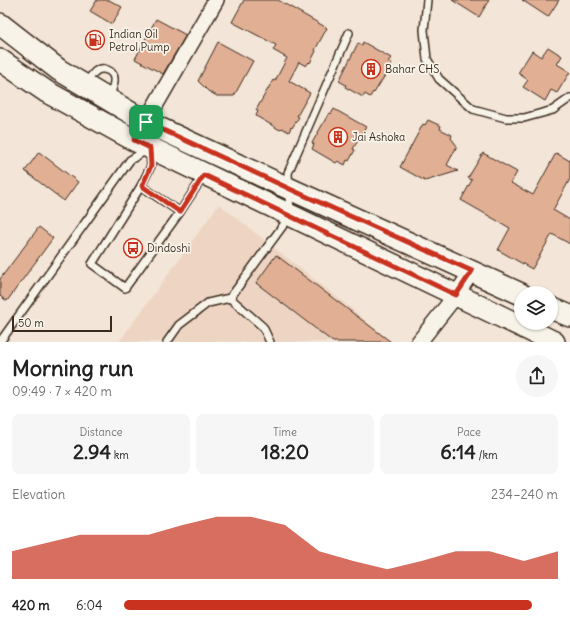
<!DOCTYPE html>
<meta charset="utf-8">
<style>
body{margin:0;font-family:Delius,sans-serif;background:#f6f6f6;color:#222;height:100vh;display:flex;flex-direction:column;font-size:15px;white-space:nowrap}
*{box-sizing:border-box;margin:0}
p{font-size:13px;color:#767676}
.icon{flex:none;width:22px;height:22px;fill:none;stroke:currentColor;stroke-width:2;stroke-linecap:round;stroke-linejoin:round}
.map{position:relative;height:342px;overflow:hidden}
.details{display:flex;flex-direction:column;background:#fff;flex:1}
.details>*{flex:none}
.tools{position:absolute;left:514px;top:286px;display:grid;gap:8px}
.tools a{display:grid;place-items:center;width:44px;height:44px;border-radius:50%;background:#fff;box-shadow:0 1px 3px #0004;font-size:20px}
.scale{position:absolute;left:12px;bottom:10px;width:100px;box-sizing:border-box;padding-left:4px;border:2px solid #3b2a1e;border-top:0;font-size:11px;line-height:14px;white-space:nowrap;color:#3b2a1e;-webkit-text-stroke:3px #f7f3e8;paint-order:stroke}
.pin{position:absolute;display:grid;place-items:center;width:34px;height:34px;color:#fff;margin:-17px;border-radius:8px;box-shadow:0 2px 6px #0006}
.round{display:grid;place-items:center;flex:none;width:42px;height:42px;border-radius:21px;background:#f6f6f6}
.summary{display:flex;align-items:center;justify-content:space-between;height:68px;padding:0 12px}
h1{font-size:22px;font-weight:800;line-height:30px}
.figures{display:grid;grid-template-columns:repeat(3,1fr);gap:6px;height:68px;padding:4px 12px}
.figures div{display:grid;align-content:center;border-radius:8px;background:#f6f6f6;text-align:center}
.figures b{font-size:20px;font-weight:800}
.figures small{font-size:11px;font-weight:400}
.figures p{font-size:11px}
.chart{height:112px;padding:8px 12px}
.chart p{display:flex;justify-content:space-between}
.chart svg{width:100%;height:72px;margin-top:4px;fill:#c8321e;opacity:.7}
ul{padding:0 12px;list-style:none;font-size:13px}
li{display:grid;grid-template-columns:64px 48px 1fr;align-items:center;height:30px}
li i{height:10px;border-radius:5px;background:#c8321e}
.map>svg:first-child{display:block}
.built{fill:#eed5c3}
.building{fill:#e1af94;stroke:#3b2a1e}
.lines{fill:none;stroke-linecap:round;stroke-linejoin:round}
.lane-casing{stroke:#3b2a1e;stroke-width:10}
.street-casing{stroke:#3b2a1e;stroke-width:18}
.secondary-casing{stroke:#3b2a1e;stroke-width:24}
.lane{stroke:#f7f3e8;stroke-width:7}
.street{stroke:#f7f3e8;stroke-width:15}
.secondary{stroke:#f7f3e8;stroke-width:21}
.route-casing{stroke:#fff;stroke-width:8}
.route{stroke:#c8321e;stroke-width:5}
.labels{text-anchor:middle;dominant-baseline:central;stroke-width:3.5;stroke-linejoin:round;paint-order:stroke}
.poi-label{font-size:11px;fill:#3b2a1e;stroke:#f7f3e8;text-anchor:start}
</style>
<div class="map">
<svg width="570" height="342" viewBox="0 0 570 342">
<rect width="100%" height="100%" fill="#f3e5d7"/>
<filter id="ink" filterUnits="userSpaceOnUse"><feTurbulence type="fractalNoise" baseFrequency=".025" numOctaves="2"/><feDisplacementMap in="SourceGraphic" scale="8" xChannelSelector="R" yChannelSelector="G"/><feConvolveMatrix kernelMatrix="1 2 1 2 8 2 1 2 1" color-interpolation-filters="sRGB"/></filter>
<g filter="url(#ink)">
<polygon class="built" points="219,204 348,306 391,342 119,342"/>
<g class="building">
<polygon points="97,0 109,0 122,7 112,24 90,11"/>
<polygon points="244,0 278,0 327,28 315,50 316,51 310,63 309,62 306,66 299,62 289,81 310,93 297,116 299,117 292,128 291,127 289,132 282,128 280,130 256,116 258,111 256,110 273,80 275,81 287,58 273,50 276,45 274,44 232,22"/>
<polygon points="452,0 489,0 479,17"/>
<polygon points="522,0 559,0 548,17"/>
<polygon points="156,19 186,35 163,74 135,59"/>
<polygon points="218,42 253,61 234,96 217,96 208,91 198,81"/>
<polygon points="363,42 391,58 388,62 392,64 374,93 373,92 370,97 365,94 363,97 345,87 346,85 339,81 358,43 362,45"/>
<polygon points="548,47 562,56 557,64 570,72 557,93 551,90 545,101 523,87 528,80 518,73 532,51 541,57"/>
<polygon points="334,109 366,127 353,149 355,150 349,161 347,160 345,165 338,161 336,163 312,149 314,144 312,143 329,113 331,114"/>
<polygon points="428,120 441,126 440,129 452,135 451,138 457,146 447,165 458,171 425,181 400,167 423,124 425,125"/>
<polygon points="39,152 78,182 64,201 25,171"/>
<polygon points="483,153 517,172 511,183 533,195 556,153 570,161 570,179 553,210 570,220 570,244 552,234 532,269 498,250 510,228 461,200 472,180 468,178"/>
<polygon points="39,227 53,238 7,301 0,296 0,279"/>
<polygon points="276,255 391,342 333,342 256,283"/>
</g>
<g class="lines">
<defs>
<g id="lane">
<polyline points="427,0 424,30 427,59 439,79 473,109 506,118 524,118 553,110 570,98"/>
<path d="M86,83C89,79 92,74 96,71C103,66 113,71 114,78C115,85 111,92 109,97"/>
<polyline points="180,212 204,175"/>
<polyline points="230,298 263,327 270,342"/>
<polyline points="0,342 130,160 150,148 151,166 141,186 92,264 125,288 180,212 141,186"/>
<polyline points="167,342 179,325 208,303 230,298 290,216 288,173 349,33"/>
</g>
<g id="street">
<polyline points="141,130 216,0"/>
<polyline points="419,342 456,295 472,271"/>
</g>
<g id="secondary">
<polyline points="0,24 59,70 146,122 290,189 521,294"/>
<polyline points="0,60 47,92 134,140 554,342"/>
<polyline points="551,308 570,316"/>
</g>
</defs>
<use href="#lane" class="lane-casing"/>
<use href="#street" class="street-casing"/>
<use href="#secondary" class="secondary-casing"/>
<use href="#lane" class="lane"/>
<use href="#street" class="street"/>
<use href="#secondary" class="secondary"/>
</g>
</g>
<g class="lines" filter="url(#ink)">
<defs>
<polygon id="route" points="146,122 290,189 472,271 456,295 204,175 180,212 142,186 151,166 150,148 134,140"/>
</defs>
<use href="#route" class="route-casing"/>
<use href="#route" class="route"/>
</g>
<defs>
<symbol id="fuel-ring" viewBox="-11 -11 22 22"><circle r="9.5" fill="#f7f3e8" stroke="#c8321e" stroke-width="1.5"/><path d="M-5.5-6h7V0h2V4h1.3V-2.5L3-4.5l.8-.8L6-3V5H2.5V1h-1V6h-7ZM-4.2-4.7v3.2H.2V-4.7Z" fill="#c8321e"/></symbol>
<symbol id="building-ring" viewBox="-11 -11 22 22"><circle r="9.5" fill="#f7f3e8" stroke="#c8321e" stroke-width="1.5"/><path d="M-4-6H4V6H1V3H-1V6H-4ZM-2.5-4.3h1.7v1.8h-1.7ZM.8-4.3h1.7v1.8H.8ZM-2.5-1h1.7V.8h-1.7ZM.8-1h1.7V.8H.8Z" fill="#c8321e"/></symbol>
<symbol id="bus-ring" viewBox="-11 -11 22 22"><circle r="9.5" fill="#f7f3e8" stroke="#c8321e" stroke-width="1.5"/><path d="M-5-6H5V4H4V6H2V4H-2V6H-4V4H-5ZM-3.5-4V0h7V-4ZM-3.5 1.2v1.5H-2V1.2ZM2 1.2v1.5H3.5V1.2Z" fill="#c8321e"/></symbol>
</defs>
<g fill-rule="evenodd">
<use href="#fuel-ring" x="84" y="29" width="22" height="22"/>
<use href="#building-ring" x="360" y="58" width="22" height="22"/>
<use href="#building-ring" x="327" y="126" width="22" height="22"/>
<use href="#bus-ring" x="122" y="237" width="22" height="22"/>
</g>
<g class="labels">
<g class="poi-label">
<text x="109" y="34">Indian Oil<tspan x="109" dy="13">Petrol Pump</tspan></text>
<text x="385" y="69">Bahar CHS</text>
<text x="352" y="137">Jai Ashoka</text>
<text x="147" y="248">Dindoshi</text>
</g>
</g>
</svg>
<div class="tools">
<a><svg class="icon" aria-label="layers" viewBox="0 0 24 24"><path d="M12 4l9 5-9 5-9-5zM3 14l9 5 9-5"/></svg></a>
</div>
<div class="scale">50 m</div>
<div class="pin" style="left:146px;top:122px;background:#1e9e55"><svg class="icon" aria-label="arrive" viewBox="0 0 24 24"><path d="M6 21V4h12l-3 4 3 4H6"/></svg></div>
</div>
<section class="details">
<div class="summary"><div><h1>Morning run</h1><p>09:49 · 7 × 420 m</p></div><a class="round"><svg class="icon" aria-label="share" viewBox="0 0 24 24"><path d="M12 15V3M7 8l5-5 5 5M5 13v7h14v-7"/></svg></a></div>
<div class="figures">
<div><p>Distance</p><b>2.94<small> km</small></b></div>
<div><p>Time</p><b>18:20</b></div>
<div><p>Pace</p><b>6:14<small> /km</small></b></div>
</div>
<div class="chart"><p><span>Elevation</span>234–240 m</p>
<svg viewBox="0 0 160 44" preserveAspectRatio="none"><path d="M0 44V27L10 22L20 17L30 17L40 17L50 11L60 6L70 6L80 11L90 27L100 33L110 38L120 33L130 27L140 27L150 33L160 27V44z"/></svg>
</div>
<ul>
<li><b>420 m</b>6:04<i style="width:94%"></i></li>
</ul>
</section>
